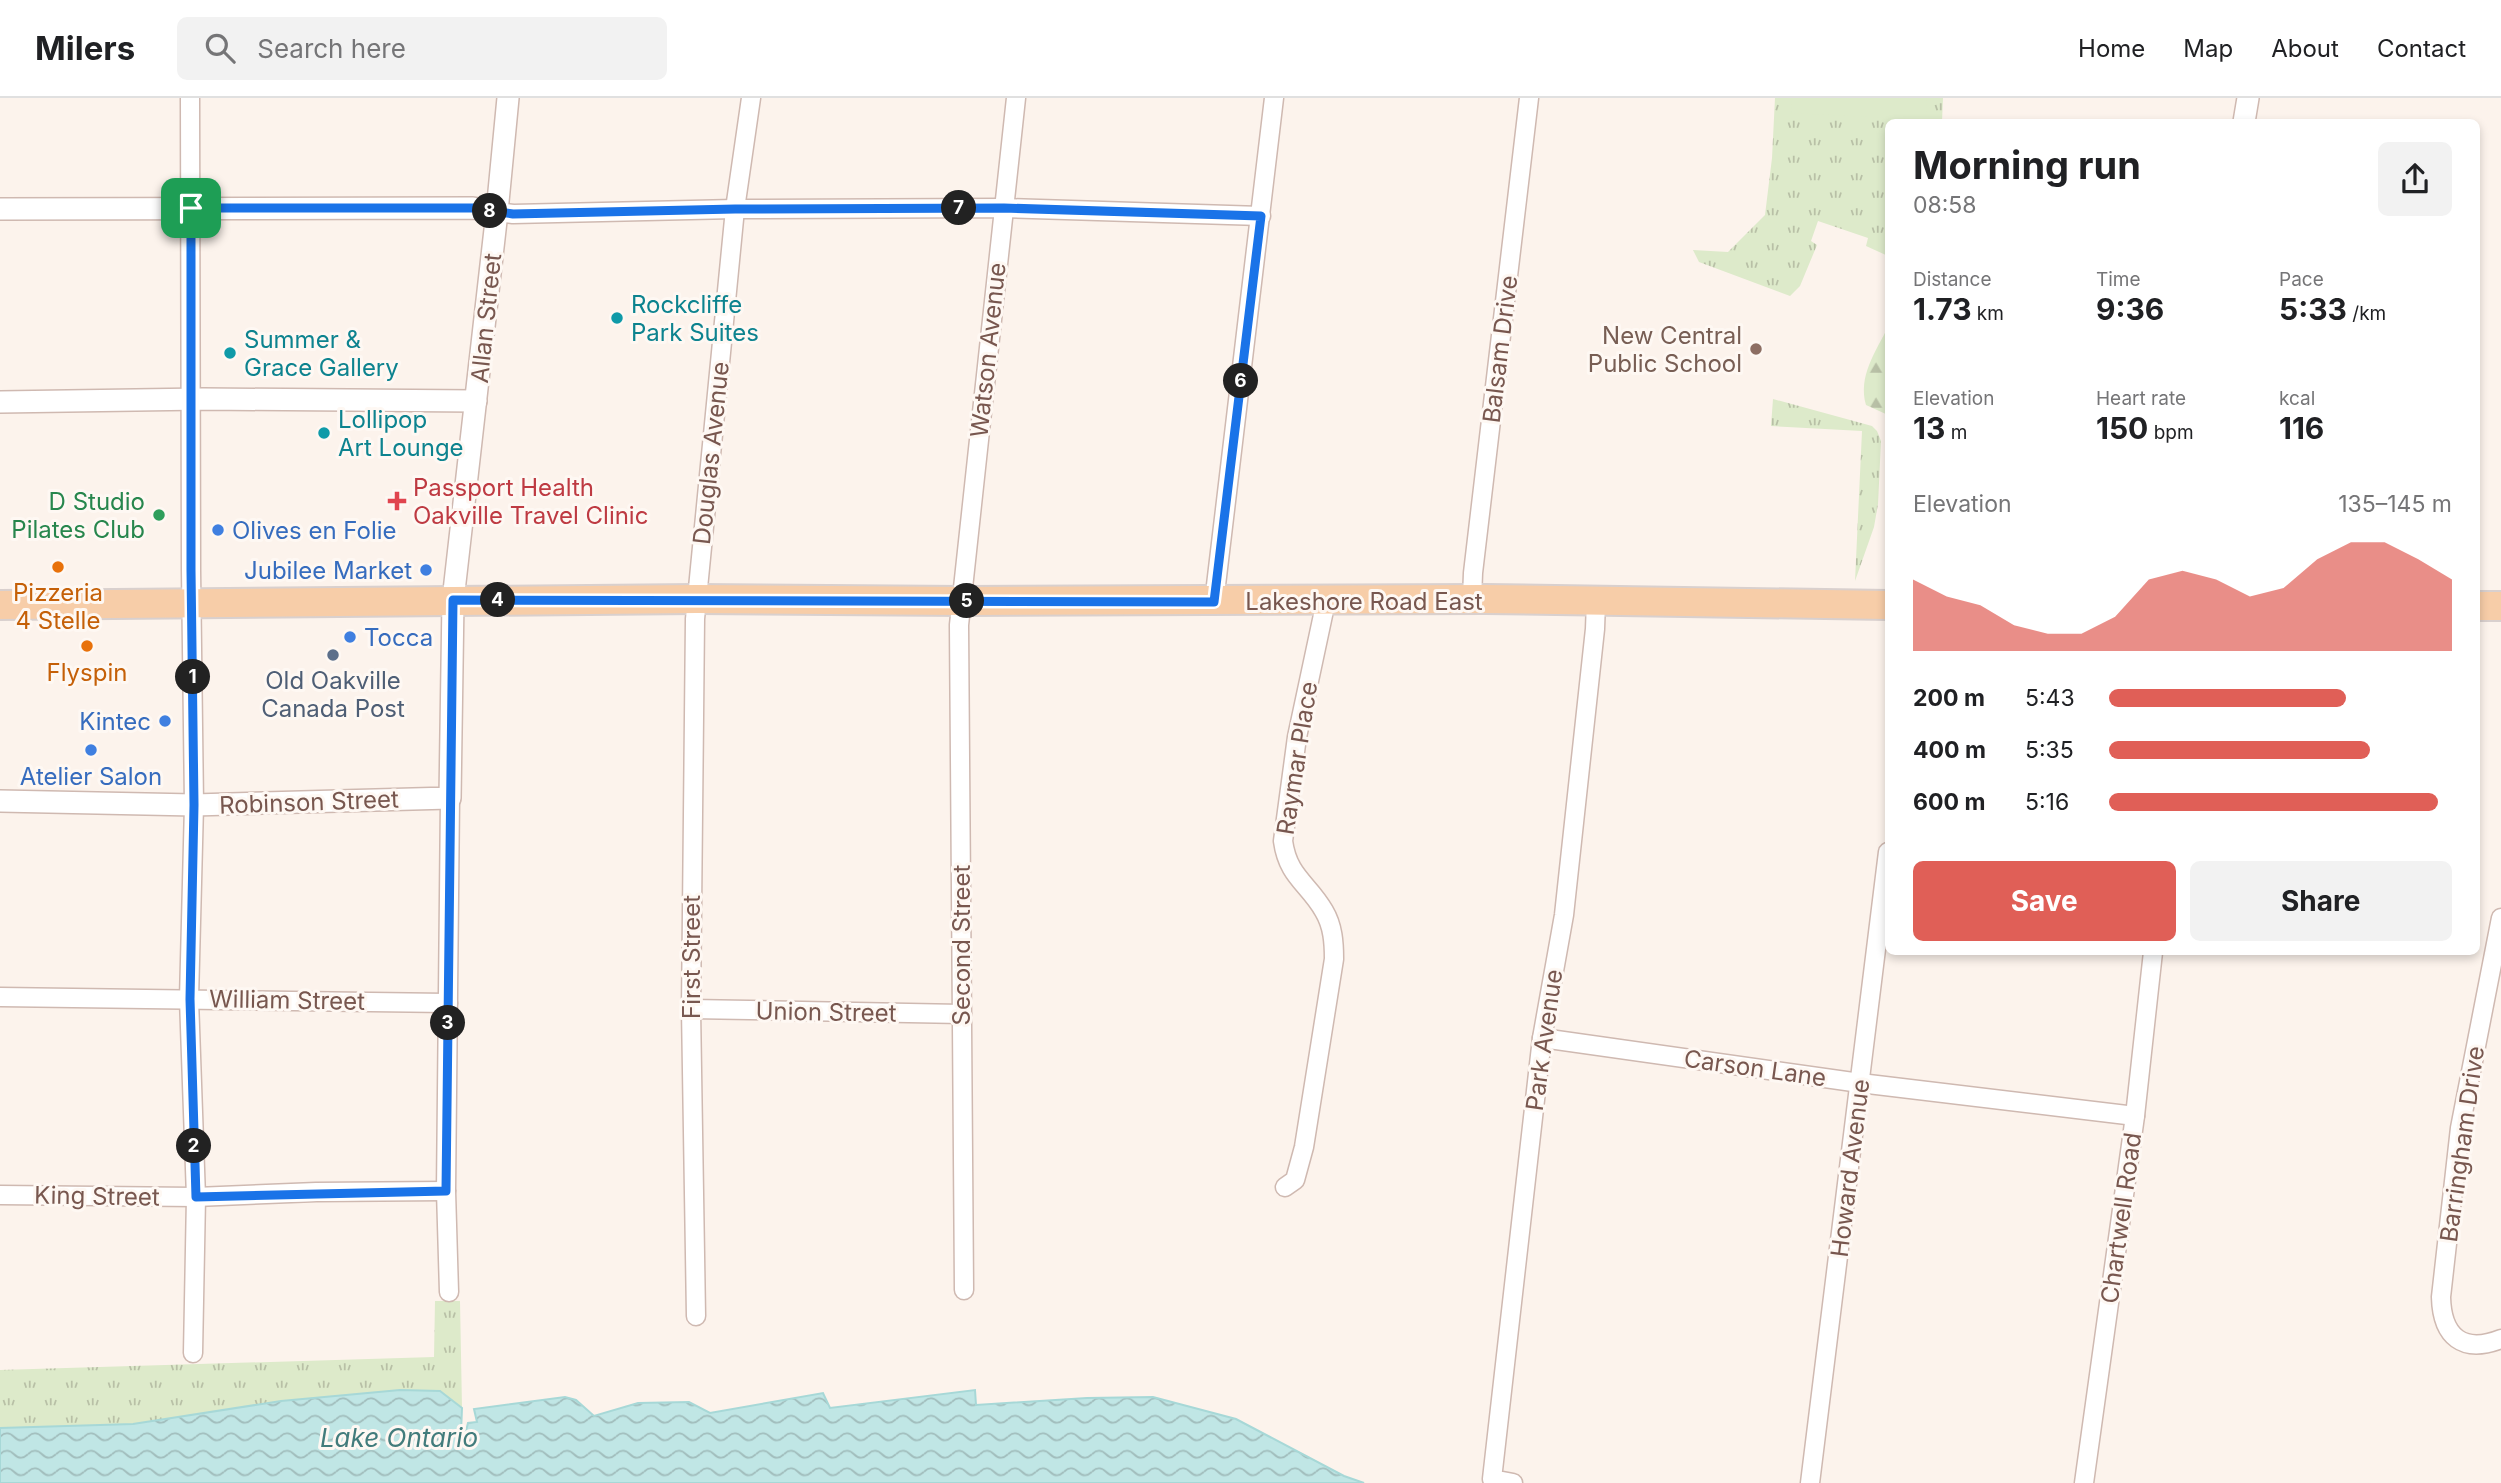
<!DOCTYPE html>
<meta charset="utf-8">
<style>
body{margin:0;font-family:Inter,sans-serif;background:#f2f2f2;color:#202124;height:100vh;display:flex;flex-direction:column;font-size:26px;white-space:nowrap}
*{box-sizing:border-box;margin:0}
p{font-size:23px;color:#757577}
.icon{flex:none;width:38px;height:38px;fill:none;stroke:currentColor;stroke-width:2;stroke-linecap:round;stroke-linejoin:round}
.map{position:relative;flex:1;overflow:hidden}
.drawer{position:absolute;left:1885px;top:21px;width:595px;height:836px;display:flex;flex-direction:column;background:#fff;border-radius:10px;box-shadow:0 4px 10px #0003}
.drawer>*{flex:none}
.pin{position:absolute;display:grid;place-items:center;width:60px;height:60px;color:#fff;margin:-30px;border-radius:14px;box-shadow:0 4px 10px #0006}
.km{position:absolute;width:35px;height:35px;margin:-18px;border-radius:50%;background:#222;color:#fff;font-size:19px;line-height:35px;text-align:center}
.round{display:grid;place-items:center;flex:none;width:74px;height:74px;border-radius:10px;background:#f2f2f2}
.overview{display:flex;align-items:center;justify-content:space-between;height:119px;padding:0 28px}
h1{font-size:38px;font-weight:700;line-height:52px}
.metrics{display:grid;grid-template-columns:repeat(3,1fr);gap:10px;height:119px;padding:7px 28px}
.metrics div{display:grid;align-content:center}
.metrics b{font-size:30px;font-weight:700}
.metrics small{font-size:19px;font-weight:400}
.metrics p{font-size:19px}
.chart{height:196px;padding:14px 28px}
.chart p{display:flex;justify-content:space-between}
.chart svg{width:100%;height:126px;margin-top:7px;fill:#e05f57;opacity:.7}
.button{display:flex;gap:14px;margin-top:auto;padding:14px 28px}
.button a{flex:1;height:80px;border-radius:10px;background:#e05f57;color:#fff;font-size:28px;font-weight:700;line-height:80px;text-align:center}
.button a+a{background:#f2f2f2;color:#202124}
ul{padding:0 28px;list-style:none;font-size:23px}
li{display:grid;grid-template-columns:112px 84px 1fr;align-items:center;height:52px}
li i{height:18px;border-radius:9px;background:#e05f57}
header{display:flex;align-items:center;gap:42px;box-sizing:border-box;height:98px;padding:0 35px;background:#fff;border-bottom:2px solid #e0e0e0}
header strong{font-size:33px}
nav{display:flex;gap:38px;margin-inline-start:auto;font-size:24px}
.search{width:490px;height:63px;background:#f2f2f2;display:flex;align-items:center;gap:18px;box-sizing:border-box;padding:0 24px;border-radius:10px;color:#757577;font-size:26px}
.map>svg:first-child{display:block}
.grass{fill:url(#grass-tufts)}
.forest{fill:url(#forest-firs)}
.garden{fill:#ddeaca}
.water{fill:url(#water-waves);stroke:#a7d8d7;stroke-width:2}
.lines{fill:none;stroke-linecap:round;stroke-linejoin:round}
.minor-casing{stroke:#cfb9b1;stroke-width:21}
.tertiary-casing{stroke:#cfb9b1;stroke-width:24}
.primary-casing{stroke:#d9d0ce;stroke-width:32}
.minor{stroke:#fff;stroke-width:18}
.tertiary{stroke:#fff;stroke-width:21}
.primary{stroke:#f7cda8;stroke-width:28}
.route-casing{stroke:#fff;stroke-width:14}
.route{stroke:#1a73e8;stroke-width:9}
.culture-dot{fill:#0f9aa8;stroke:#fef8f3;stroke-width:2.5}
.education-dot{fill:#8d6e63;stroke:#fef8f3;stroke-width:2.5}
.health-dot{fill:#e0444e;stroke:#fef8f3;stroke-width:2.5}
.leisure-dot{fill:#2e9e5b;stroke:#fef8f3;stroke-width:2.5}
.shop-dot{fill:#3f7fe0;stroke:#fef8f3;stroke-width:2.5}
.food-dot{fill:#e8710a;stroke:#fef8f3;stroke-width:2.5}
.service-dot{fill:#5c6f8a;stroke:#fef8f3;stroke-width:2.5}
.labels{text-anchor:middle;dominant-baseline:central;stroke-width:6;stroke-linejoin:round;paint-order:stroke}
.culture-label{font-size:24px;fill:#0d838f;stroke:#fef8f3;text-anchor:start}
.street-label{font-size:24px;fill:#78574f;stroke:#fef8f3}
.education-label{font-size:24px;fill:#785e54;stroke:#fef8f3;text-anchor:end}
.health-label{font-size:24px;fill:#be3a42;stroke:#fef8f3;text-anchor:start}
.leisure-label{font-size:24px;fill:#27864d;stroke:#fef8f3;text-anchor:end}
.shop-label{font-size:24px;fill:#366cbe;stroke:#fef8f3;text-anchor:start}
.food-label{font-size:24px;fill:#c56008;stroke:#fef8f3}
.service-label{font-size:24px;fill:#4e5e75;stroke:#fef8f3}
.water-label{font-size:26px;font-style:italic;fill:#427c7c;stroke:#fef8f3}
</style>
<header>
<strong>Milers</strong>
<div class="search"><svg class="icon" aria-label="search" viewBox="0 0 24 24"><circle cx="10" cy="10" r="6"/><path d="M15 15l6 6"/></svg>Search here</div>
<nav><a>Home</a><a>Map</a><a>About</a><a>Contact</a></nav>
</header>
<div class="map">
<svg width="2501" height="1385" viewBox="0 0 2501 1385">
<defs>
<pattern id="grass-tufts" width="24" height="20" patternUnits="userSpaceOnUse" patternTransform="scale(1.75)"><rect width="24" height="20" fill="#ddeaca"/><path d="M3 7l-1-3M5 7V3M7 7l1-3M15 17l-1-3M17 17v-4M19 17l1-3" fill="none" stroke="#b8c0a6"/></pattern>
<pattern id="forest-firs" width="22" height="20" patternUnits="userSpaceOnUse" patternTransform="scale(1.75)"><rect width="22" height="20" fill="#ddeaca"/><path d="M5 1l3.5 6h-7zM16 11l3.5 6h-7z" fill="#b8c0a6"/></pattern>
<pattern id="water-waves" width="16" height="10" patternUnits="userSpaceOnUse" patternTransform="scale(1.75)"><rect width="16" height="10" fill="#c0e6e5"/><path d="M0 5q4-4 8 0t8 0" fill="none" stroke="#a1bdbc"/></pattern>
</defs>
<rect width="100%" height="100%" fill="#fcf3ec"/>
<g class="grass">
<polygon points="1775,0 1943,0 1942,24 1888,24 1888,158 1866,148 1868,140 1818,123 1811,143 1817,147 1800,188 1790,198 1699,164 1693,152 1728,154 1765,117 1772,60"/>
<polygon points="1773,301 1872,328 1877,333 1881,343 1878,406 1874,429 1855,483 1862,333 1771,328"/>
<polygon points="435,1203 460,1203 462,1310 440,1293 400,1292 281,1303 133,1326 0,1330 0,1272 434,1259"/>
</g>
<path class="forest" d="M1888,229V317L1866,307C1858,278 1875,255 1888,229Z"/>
<polygon class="garden" points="1792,0 1927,0 1926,22 1791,15"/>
<polygon class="water" points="400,1292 440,1293 462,1310 461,1335 466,1333 468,1325 477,1324 474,1311 565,1299 576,1302 594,1318 638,1305 689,1304 710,1315 823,1295 830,1310 975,1292 976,1307 1087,1300 1153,1299 1236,1321 1344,1378 1364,1385 0,1385 0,1330 133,1326 281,1303"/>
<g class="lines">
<defs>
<g id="minor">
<polyline points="190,0 191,472 194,707 189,901 196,1099 193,1255"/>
<polyline points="497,114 513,116 735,111 1004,110 1261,118"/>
<polyline points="1472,501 1473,475 1529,0"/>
<polyline points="1214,504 1274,0"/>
<path d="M2501,820L2460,1030L2441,1199C2442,1239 2463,1256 2501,1241"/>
<polyline points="0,899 448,905"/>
<polyline points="691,911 962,916"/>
<polyline points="1542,940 1860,985 2135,1018"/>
<path d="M1285,1089L1295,1082L1304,1049L1334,861C1334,845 1333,828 1324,813C1308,785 1288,779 1283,743L1297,639L1326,503"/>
<polyline points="0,1097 196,1099 316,1094 446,1093"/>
<polyline points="964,1192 959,527 1016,0"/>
<polyline points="449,1194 446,1093 450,700"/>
<polyline points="696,1218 691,911 695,521 735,111 751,0"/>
<polyline points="1513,1385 1492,1381 1542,940 1564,817 1595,531 1596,503"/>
<polyline points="1810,1385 1888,754"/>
<polyline points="2084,1385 2135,1018 2153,854"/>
</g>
<g id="tertiary">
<polyline points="2244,24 2248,0"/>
<polyline points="0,111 473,110 497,114"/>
<polyline points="0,304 203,301 476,303"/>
<polyline points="0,703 194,707 450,700 453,502 497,114 508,0"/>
</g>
<g id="primary">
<polyline points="0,507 697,501 962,503 1485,501 1888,507"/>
<polyline points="2476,508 2501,508"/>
</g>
</defs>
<use href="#minor" class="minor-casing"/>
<use href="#tertiary" class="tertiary-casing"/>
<use href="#primary" class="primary-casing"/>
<use href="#minor" class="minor"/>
<use href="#tertiary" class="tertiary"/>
<use href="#primary" class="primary"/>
</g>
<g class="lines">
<defs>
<polygon id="route" points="191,110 473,110 513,116 735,111 1004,110 1261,118 1214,504 453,502 446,1093 196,1099 190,901 194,707 191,472"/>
</defs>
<use href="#route" class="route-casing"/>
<use href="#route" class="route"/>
</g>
<g class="culture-dot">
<circle cx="617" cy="220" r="7"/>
<circle cx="230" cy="255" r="7"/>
<circle cx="324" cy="335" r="7"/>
</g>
<circle class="education-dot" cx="1756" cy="251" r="7"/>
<path class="health-dot" d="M393.5 392.5h7v7h7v7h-7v7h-7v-7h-7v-7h7z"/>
<circle class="leisure-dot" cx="159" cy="417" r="7"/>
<g class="shop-dot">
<circle cx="218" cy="432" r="7"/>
<circle cx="426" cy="472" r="7"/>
<circle cx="350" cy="539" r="7"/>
<circle cx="165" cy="623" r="7"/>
<circle cx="91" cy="652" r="7"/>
</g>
<g class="food-dot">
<circle cx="58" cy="469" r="7"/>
<circle cx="87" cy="548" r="7"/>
</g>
<circle class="service-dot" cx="333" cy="557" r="7"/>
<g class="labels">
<g class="culture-label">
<text x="631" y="206">Rockcliffe<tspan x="631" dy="28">Park Suites</tspan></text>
<text x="244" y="241">Summer &amp;<tspan x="244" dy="28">Grace Gallery</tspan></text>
<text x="338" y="321">Lollipop<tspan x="338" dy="28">Art Lounge</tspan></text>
</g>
<g class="street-label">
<text transform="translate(486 220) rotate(-84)">Allan Street</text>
<text transform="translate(1500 251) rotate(-83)">Balsam Drive</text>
<text transform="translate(988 252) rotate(-84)">Watson Avenue</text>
<text transform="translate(711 355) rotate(-84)">Douglas Avenue</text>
<text x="1364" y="503">Lakeshore Road East</text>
<text transform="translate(1297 660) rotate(-81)">Raymar Place</text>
<text transform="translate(309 704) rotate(-2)">Robinson Street</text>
<text transform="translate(961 847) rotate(-90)">Second Street</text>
<text transform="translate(691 859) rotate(-90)">First Street</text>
<text transform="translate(287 902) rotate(1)">William Street</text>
<text transform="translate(826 914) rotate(1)">Union Street</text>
<text transform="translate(1544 942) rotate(-82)">Park Avenue</text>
<text transform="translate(1755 970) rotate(8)">Carson Lane</text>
<text transform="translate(2462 1046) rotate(-82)">Barringham Drive</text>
<text transform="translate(1850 1070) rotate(-83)">Howard Avenue</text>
<text transform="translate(97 1098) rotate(1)">King Street</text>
<text transform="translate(2121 1120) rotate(-82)">Chartwell Road</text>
</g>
<g class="education-label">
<text x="1742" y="237">New Central<tspan x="1742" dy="28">Public School</tspan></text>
</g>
<g class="health-label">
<text x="413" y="389">Passport Health<tspan x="413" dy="28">Oakville Travel Clinic</tspan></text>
</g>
<g class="leisure-label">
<text x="145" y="403">D Studio<tspan x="145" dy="28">Pilates Club</tspan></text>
</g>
<g class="shop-label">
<text x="232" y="432">Olives en Folie</text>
<text x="412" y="472" text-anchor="end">Jubilee Market</text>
<text x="364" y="539">Tocca</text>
<text x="151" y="623" text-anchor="end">Kintec</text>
<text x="91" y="678" text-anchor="middle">Atelier Salon</text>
</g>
<g class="food-label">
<text x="58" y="494">Pizzeria<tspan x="58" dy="28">4 Stelle</tspan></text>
<text x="87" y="574">Flyspin</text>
</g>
<g class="service-label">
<text x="333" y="582">Old Oakville<tspan x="333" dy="28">Canada Post</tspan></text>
</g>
<g class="water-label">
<text x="399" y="1339">Lake Ontario</text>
</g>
</g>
</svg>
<div class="pin" style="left:191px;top:110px;background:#1e9e55"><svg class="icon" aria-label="arrive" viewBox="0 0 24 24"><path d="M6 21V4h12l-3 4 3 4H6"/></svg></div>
<b class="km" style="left:193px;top:579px">1</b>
<b class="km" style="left:194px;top:1048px">2</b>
<b class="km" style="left:448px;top:925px">3</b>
<b class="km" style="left:498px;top:502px">4</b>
<b class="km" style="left:967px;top:503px">5</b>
<b class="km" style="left:1241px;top:283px">6</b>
<b class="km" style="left:959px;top:110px">7</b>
<b class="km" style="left:490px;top:113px">8</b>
<section class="drawer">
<div class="overview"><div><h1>Morning run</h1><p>08:58</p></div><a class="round"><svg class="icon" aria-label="share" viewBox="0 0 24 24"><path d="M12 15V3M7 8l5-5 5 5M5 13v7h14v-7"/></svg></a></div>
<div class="metrics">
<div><p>Distance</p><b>1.73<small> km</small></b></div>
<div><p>Time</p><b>9:36</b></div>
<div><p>Pace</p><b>5:33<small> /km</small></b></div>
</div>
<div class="metrics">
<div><p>Elevation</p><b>13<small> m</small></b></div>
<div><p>Heart rate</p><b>150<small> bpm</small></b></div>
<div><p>kcal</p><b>116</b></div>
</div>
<div class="chart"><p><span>Elevation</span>135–145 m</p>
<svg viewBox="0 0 160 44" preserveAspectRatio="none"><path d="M0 44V19L10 25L20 28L30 35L40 38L50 38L60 32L70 19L80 16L90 19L100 25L110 22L120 12L130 6L140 6L150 12L160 19V44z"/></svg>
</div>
<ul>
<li><b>200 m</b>5:43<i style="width:69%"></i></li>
<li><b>400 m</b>5:35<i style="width:76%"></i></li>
<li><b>600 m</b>5:16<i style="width:96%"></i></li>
</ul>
<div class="button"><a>Save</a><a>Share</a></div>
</section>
</div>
